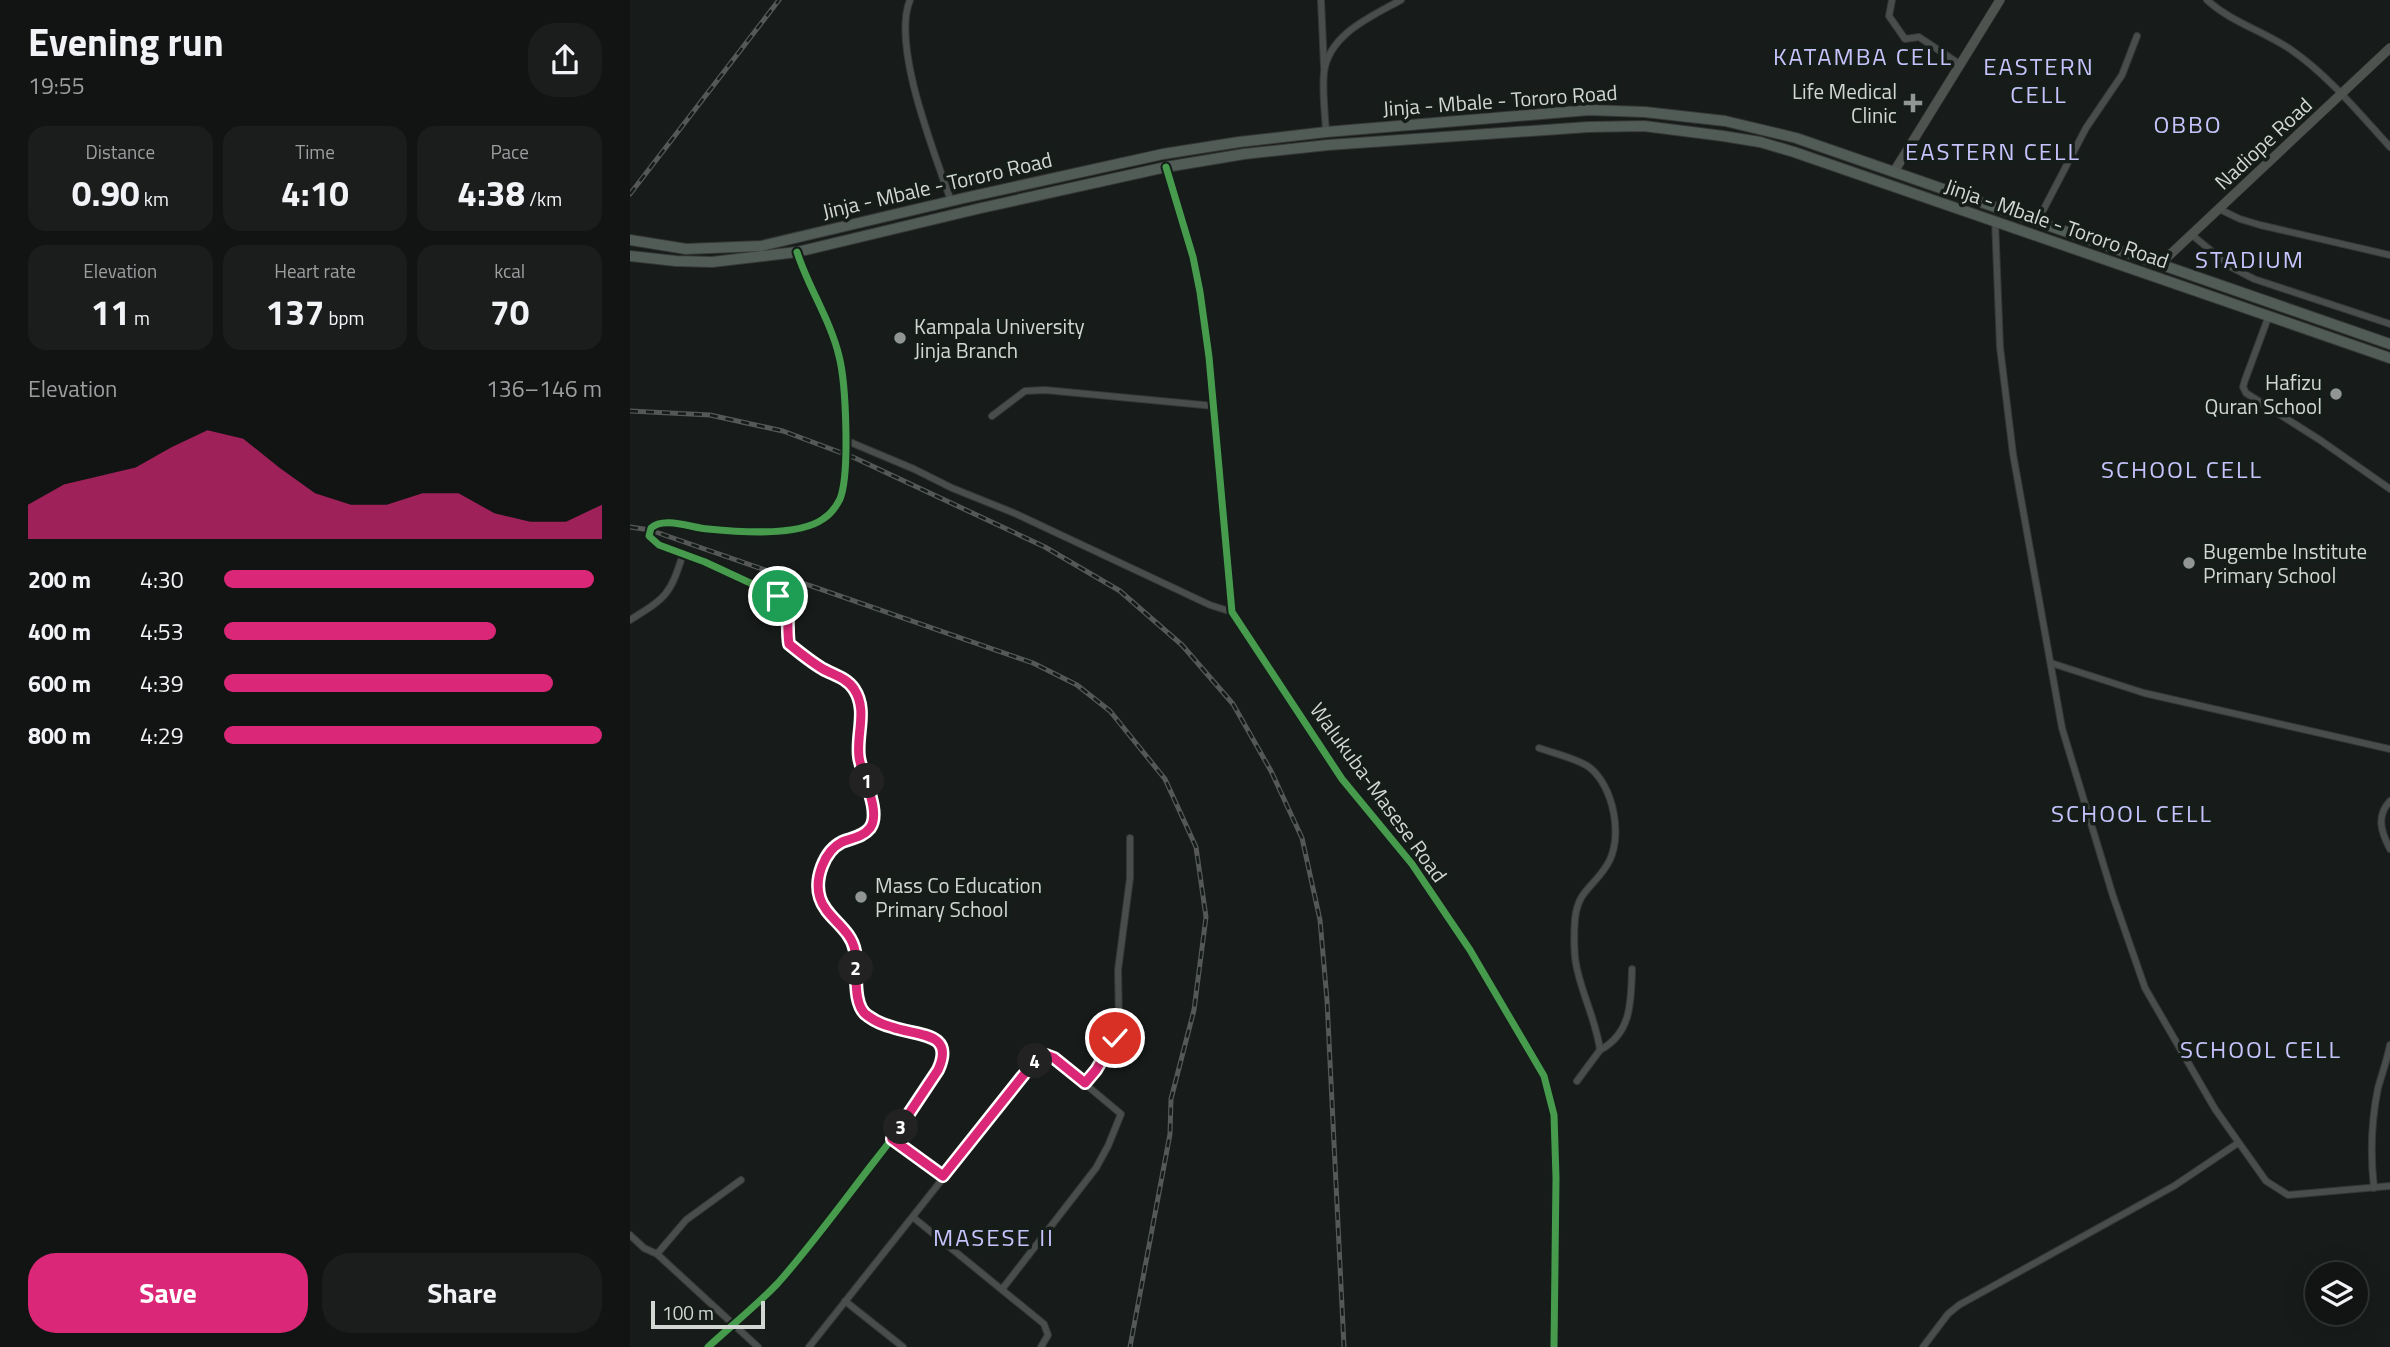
<!DOCTYPE html>
<meta charset="utf-8">
<style>
body{margin:0;font-family:"Titillium Web",sans-serif;background:#1a1d1c;color:#f1f3f6;height:100vh;display:flex;flex-direction:column;font-size:26px;white-space:nowrap}
*{box-sizing:border-box;margin:0}
p{font-size:23px;color:#9c9ea0}
.icon{flex:none;width:38px;height:38px;fill:none;stroke:currentColor;stroke-width:2;stroke-linecap:round;stroke-linejoin:round}
.map{position:relative;flex:1;overflow:hidden}
.panel{display:flex;flex-direction:column;background:#111413;width:630px}
.panel>*{flex:none}
.buttons{position:absolute;left:1675px;top:1262px;display:grid;gap:14px}
.buttons a{display:grid;place-items:center;width:63px;height:63px;border-radius:50%;background:#111413;box-shadow:0 7px 28px #0002,0 0 0 2px #303333;font-size:35px}
.scale{position:absolute;left:21px;bottom:18px;width:114px;box-sizing:border-box;padding-left:7px;border:4px solid #d2d7d4;border-top:0;font-size:19px;line-height:24px;white-space:nowrap;color:#d2d7d4;-webkit-text-stroke:5px #151d19;paint-order:stroke}
.pin{position:absolute;display:grid;place-items:center;width:60px;height:60px;color:#fff;margin:-30px;border:4px solid #fff;border-radius:50%;box-shadow:0 2px 7px #0007}
.km{position:absolute;width:35px;height:35px;margin:-18px;border-radius:50%;background:#222;color:#fff;font-size:19px;line-height:35px;text-align:center}
.round{display:grid;place-items:center;flex:none;width:74px;height:74px;border-radius:28px;background:#1a1d1c}
.headline{display:flex;align-items:center;justify-content:space-between;height:119px;padding:0 28px}
h1{font-size:38px;font-weight:700;line-height:52px}
.metrics{display:grid;grid-template-columns:repeat(3,1fr);gap:10px;height:119px;padding:7px 28px}
.metrics div{display:grid;align-content:center;border-radius:18px;background:#1a1d1c;text-align:center}
.metrics b{font-size:35px;font-weight:700}
.metrics small{font-size:19px;font-weight:400}
.metrics p{font-size:19px}
.chart{height:196px;padding:14px 28px}
.chart p{display:flex;justify-content:space-between}
.chart svg{width:100%;height:126px;margin-top:7px;fill:#db2777;opacity:.7}
.cta{display:flex;gap:14px;margin-top:auto;padding:14px 28px}
.cta a{flex:1;height:80px;border-radius:28px;background:#db2777;color:#fff;font-size:28px;font-weight:700;line-height:80px;text-align:center}
.cta a+a{background:#1a1d1c;color:#f1f3f6}
ul{padding:0 28px;list-style:none;font-size:23px}
li{display:grid;grid-template-columns:112px 84px 1fr;align-items:center;height:52px}
li i{height:18px;border-radius:9px;background:#db2777}
main{display:flex;flex:1;min-height:0}
.map>svg:first-child{display:block}
.lines{fill:none;stroke-linecap:round;stroke-linejoin:round}
.street-casing{stroke:#343736;stroke-width:8}
.secondary-casing{stroke:#343736;stroke-width:10}
.highway-casing{stroke:#343736;stroke-width:12}
.street{stroke:#494d4b;stroke-width:6}
.secondary{stroke:#4e5350;stroke-width:9}
.highway{stroke:#515c57;stroke-width:10}
.rail-casing{stroke:#565857;stroke-width:5}
.rail{stroke:#151d19;stroke-width:2.5;stroke-dasharray:8;stroke-linecap:butt}
.cycleway-casing{stroke:#151d19;stroke-width:11}
.cycleway{stroke:#469c4c;stroke-width:7}
.route-casing{stroke:#fff;stroke-width:14}
.route{stroke:#db2777;stroke-width:9}
.poi-dot{fill:#919593;stroke:#151d19;stroke-width:2.5}
.labels{text-anchor:middle;dominant-baseline:central;stroke-width:7;stroke-linejoin:round;paint-order:stroke}
.poi-label{font-size:21px;fill:#d2d7d4;stroke:#151d19;text-anchor:start}
.street-label{font-size:21px;fill:#d2d7d4;stroke:#151d19}
.quarter-label{font-size:24px;letter-spacing:2px;fill:#c7c3fd;stroke:#151d19}
</style>
<main>
<section class="panel">
<div class="headline"><div><h1>Evening run</h1><p>19:55</p></div><a class="round"><svg class="icon" aria-label="share" viewBox="0 0 24 24"><path d="M12 15V3M7 8l5-5 5 5M5 13v7h14v-7"/></svg></a></div>
<div class="metrics">
<div><p>Distance</p><b>0.90<small> km</small></b></div>
<div><p>Time</p><b>4:10</b></div>
<div><p>Pace</p><b>4:38<small> /km</small></b></div>
</div>
<div class="metrics">
<div><p>Elevation</p><b>11<small> m</small></b></div>
<div><p>Heart rate</p><b>137<small> bpm</small></b></div>
<div><p>kcal</p><b>70</b></div>
</div>
<div class="chart"><p><span>Elevation</span>136–146 m</p>
<svg viewBox="0 0 160 44" preserveAspectRatio="none"><path d="M0 44V32L10 25L20 22L30 19L40 12L50 6L60 9L70 19L80 28L90 32L100 32L110 28L120 28L130 35L140 38L150 38L160 32V44z"/></svg>
</div>
<ul>
<li><b>200 m</b>4:30<i style="width:98%"></i></li>
<li><b>400 m</b>4:53<i style="width:72%"></i></li>
<li><b>600 m</b>4:39<i style="width:87%"></i></li>
<li><b>800 m</b>4:29<i style="width:100%"></i></li>
</ul>
<div class="cta"><a>Save</a><a>Share</a></div>
</section>
<div class="map">
<svg width="1760" height="1347" viewBox="0 0 1760 1347">
<rect width="100%" height="100%" fill="#171b19"/>
<g class="lines">
<defs>
<g id="street">
<path d="M280,0C261,46 305,154 321,201"/>
<polyline points="691,0 694,67"/>
<polyline points="1262,0 1259,16 1275,39 1289,37 1331,65"/>
<path d="M1577,0C1601,22 1633,31 1660,49C1698,75 1729,113 1760,147"/>
<path d="M696,132C695,112 692,91 694,72C699,34 742,16 771,0"/>
<polyline points="1589,209 1610,219 1630,225 1760,255"/>
<polyline points="1365,220 1370,347 1383,454 1432,728 1483,896 1515,988 1585,1109 1636,1181 1658,1195 1760,1186"/>
<polyline points="1407,222 1456,128 1492,75 1507,36"/>
<polyline points="1562,235 1601,267 1624,279 1760,324"/>
<polyline points="1638,318 1615,380 1613,387 1616,393 1690,440 1760,489"/>
<polyline points="362,416 395,391 415,390 584,406"/>
<polyline points="215,440 284,469 322,488 384,513 580,605 602,612"/>
<path d="M0,620C37,597 40,595 53,554"/>
<polyline points="1421,663 1514,693 1760,749"/>
<path d="M909,748C923,753 948,759 959,767C984,786 994,839 977,865C963,888 948,890 945,919C944,931 944,945 945,957C948,987 966,1018 970,1050L947,1081"/>
<path d="M1760,801C1746,816 1751,832 1760,849"/>
<path d="M970,1050C1002,1033 1001,1001 1002,969"/>
<polyline points="455,1082 479,1051 489,1022 488,970 500,878 500,838"/>
<polyline points="262,1139 313,1176"/>
<path d="M1744,1188C1740,1153 1741,1122 1748,1088C1752,1074 1757,1060 1760,1045"/>
<polyline points="284,1218 414,1324 418,1335 411,1347"/>
<polyline points="0,1235 14,1248 27,1254 128,1347"/>
<polyline points="27,1254 56,1220 111,1180"/>
<polyline points="215,1301 273,1347"/>
<path d="M78,1347C101,1326 126,1306 148,1283C181,1246 210,1206 240,1167C260,1142 279,1116 296,1089C301,1081 308,1072 311,1062C313,1057 313,1051 312,1046C305,1030 252,1029 235,1015C221,1002 230,966 225,948C218,924 189,912 189,885C189,868 196,849 213,842C223,837 234,837 241,827C251,810 231,773 229,756C226,733 238,709 224,688C216,678 204,675 193,669C181,661 170,653 159,644C156,626 162,612 148,596L75,562L29,545L19,536L21,528C34,516 62,528 78,529C108,532 168,537 193,519C201,514 206,507 210,499C220,474 216,383 209,356C200,319 178,287 167,252"/>
<polyline points="179,1347 326,1162 401,1065 407,1058 416,1055 424,1058 491,1114 478,1146 466,1168 373,1288"/>
<polyline points="1293,1347 1318,1314 1329,1305 1544,1186 1608,1143"/>
</g>
<g id="secondary">
<polyline points="536,167 563,257 570,292 579,357 602,612 712,779 782,864 840,950 914,1076 924,1115 926,1178 924,1347"/>
<polyline points="1265,170 1370,0"/>
<polyline points="1530,264 1760,48"/>
</g>
<g id="highway">
<polyline points="0,240 56,249 131,246 334,198 533,154 609,142 696,132 959,110 1015,112 1095,121 1166,138 1760,344"/>
<polyline points="0,256 46,261 82,262 167,252 351,208 536,167 614,154 698,145 958,127 1014,126 1093,136 1130,142 1164,152 1760,358"/>
</g>
</defs>
<use href="#street" class="street-casing"/>
<use href="#secondary" class="secondary-casing"/>
<use href="#highway" class="highway-casing"/>
<use href="#street" class="street"/>
<use href="#secondary" class="secondary"/>
<use href="#highway" class="highway"/>
<defs>
<g id="rail">
<polyline points="0,194 149,0"/>
<polyline points="0,411 80,415 153,431 225,458 415,547 490,591 552,645 603,704 641,771 672,838 690,920 697,1000 714,1347"/>
<polyline points="0,527 20,530 403,663 447,685 480,711 535,779 566,847 576,917 564,1010 541,1099 540,1134 500,1347"/>
</g>
</defs>
<use href="#rail" class="rail-casing"/>
<use href="#rail" class="rail"/>
<defs>
<g id="cycleway">
<polyline points="536,167 563,257 570,292 579,357 602,612 712,779 782,864 840,950 914,1076 924,1115 926,1178 924,1347"/>
<path d="M78,1347C101,1326 126,1306 148,1283C181,1246 210,1206 240,1167C260,1142 279,1116 296,1089C301,1081 308,1072 311,1062C313,1057 313,1051 312,1046C305,1030 252,1029 235,1015C221,1002 230,966 225,948C218,924 189,912 189,885C189,868 196,849 213,842C223,837 234,837 241,827C251,810 231,773 229,756C226,733 238,709 224,688C216,678 204,675 193,669C181,661 170,653 159,644C156,626 162,612 148,596L75,562L29,545L19,536L21,528C34,516 62,528 78,529C108,532 168,537 193,519C201,514 206,507 210,499C220,474 216,383 209,356C200,319 178,287 167,252"/>
</g>
</defs>
<use href="#cycleway" class="cycleway-casing"/>
<use href="#cycleway" class="cycleway"/>
</g>
<g class="lines">
<defs>
<path id="route" d="M148,596C162,612 156,626 159,644C170,653 181,662 193,669C204,675 217,678 224,689C238,710 226,734 229,757C231,774 252,812 240,828C233,837 222,838 212,842C194,851 184,879 190,898C196,918 221,928 225,951C228,968 221,1006 238,1016C245,1021 254,1025 262,1027C286,1036 326,1031 308,1070L262,1139L313,1176L407,1058L416,1055L424,1058L455,1083L466,1070L485,1038"/>
</defs>
<use href="#route" class="route-casing"/>
<use href="#route" class="route"/>
</g>
<g class="poi-dot">
<path d="M1279.5 92.5h7v7h7v7h-7v7h-7v-7h-7v-7h7z"/>
<circle cx="270" cy="338" r="7"/>
<circle cx="1706" cy="394" r="7"/>
<circle cx="1559" cy="563" r="7"/>
<circle cx="231" cy="897" r="7"/>
</g>
<g class="labels">
<g class="poi-label">
<text x="1267" y="91" text-anchor="end">Life Medical<tspan x="1267" dy="24">Clinic</tspan></text>
<text x="284" y="326">Kampala University<tspan x="284" dy="24">Jinja Branch</tspan></text>
<text x="1692" y="382" text-anchor="end">Hafizu<tspan x="1692" dy="24">Quran School</tspan></text>
<text x="1573" y="551">Bugembe Institute<tspan x="1573" dy="24">Primary School</tspan></text>
<text x="245" y="885">Mass Co Education<tspan x="245" dy="24">Primary School</tspan></text>
</g>
<g class="street-label">
<text transform="translate(870 100) rotate(-4)">Jinja - Mbale - Tororo Road</text>
<text transform="translate(1633 143) rotate(-43)">Nadiope Road</text>
<text transform="translate(307 185) rotate(-13)">Jinja - Mbale - Tororo Road</text>
<text transform="translate(1427 223) rotate(19)">Jinja - Mbale - Tororo Road</text>
<text transform="translate(749 792) rotate(54)">Walukuba-Masese Road</text>
</g>
<g class="quarter-label">
<text x="1233" y="56">KATAMBA CELL</text>
<text x="1409" y="66">EASTERN<tspan x="1409" dy="28">CELL</tspan></text>
<text x="1558" y="124">OBBO</text>
<text x="1363" y="151">EASTERN CELL</text>
<text x="1620" y="259">STADIUM</text>
<text x="1552" y="469">SCHOOL CELL</text>
<text x="1502" y="813">SCHOOL CELL</text>
<text x="1631" y="1049">SCHOOL CELL</text>
<text x="364" y="1237">MASESE II</text>
</g>
</g>
</svg>
<div class="buttons">
<a><svg class="icon" aria-label="layers" viewBox="0 0 24 24"><path d="M12 4l9 5-9 5-9-5zM3 14l9 5 9-5"/></svg></a>
</div>
<div class="scale">100 m</div>
<div class="pin" style="left:148px;top:596px;background:#1e9e55"><svg class="icon" aria-label="arrive" viewBox="0 0 24 24"><path d="M6 21V4h12l-3 4 3 4H6"/></svg></div>
<div class="pin" style="left:485px;top:1038px;background:#d93025"><svg class="icon" aria-label="check" viewBox="0 0 24 24"><path d="M5 12l5 5 9-10"/></svg></div>
<b class="km" style="left:237px;top:781px">1</b>
<b class="km" style="left:226px;top:968px">2</b>
<b class="km" style="left:271px;top:1127px">3</b>
<b class="km" style="left:405px;top:1061px">4</b>
</div>
</main>
